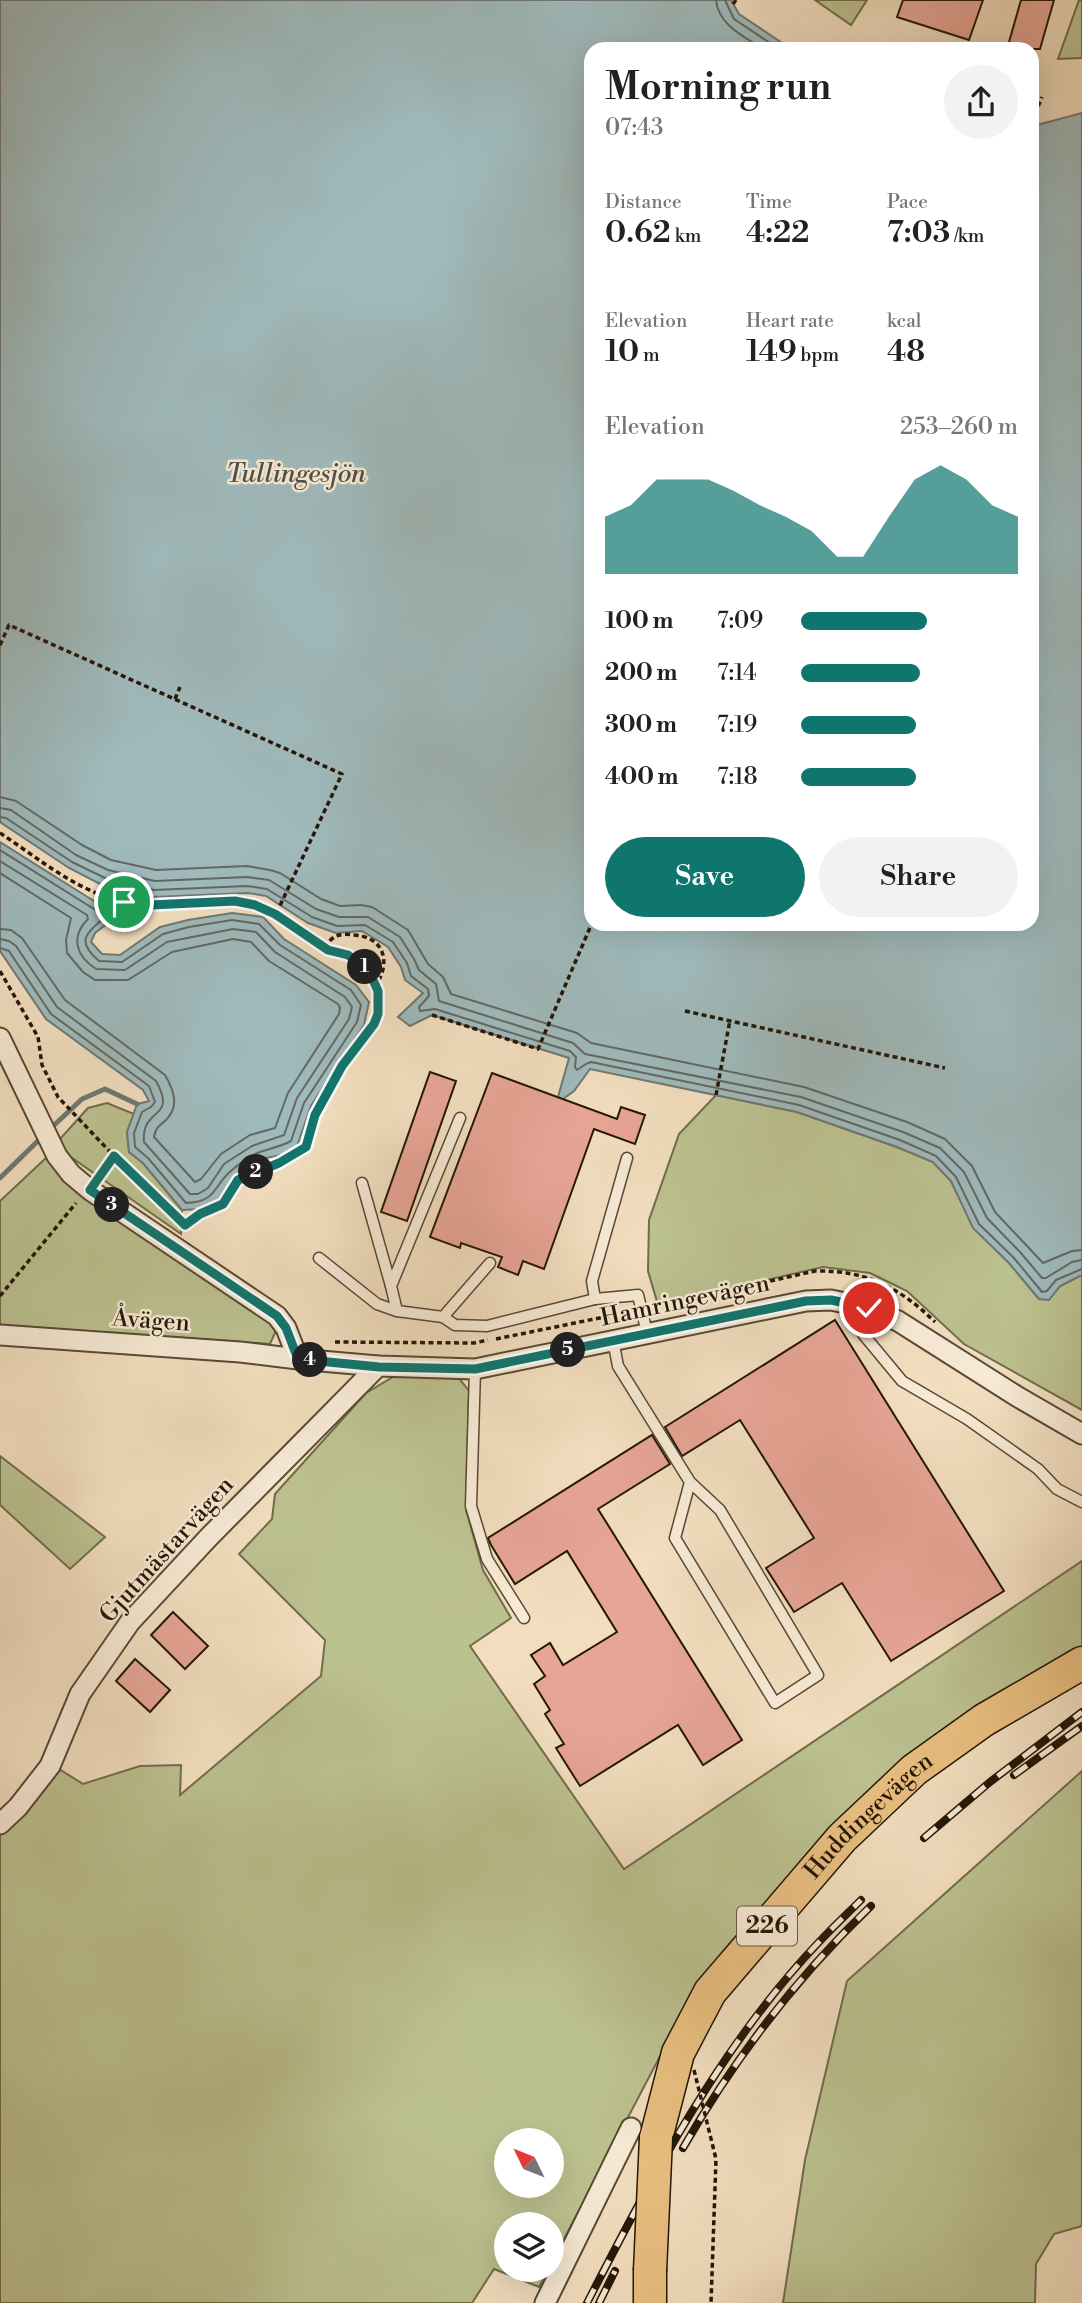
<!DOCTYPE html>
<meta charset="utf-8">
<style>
body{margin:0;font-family:"Libre Bodoni",serif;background:#f2f2f2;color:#202124;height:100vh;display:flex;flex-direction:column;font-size:26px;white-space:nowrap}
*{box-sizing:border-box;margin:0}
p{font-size:23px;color:#757577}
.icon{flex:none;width:38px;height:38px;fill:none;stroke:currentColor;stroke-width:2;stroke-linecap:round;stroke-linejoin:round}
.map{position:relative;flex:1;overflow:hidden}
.details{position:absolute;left:584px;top:42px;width:455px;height:889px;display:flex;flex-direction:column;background:#fff;border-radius:21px;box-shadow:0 7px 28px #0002}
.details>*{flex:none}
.needle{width:46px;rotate:313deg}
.buttons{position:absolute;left:494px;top:2128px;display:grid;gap:14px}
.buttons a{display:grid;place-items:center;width:70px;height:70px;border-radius:50%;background:#fff;box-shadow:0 7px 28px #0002;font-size:35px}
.pin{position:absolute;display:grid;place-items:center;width:60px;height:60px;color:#fff;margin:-30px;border:4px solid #fff;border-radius:50%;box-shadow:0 2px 7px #0007}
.km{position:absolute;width:35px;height:35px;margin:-18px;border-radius:50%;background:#222;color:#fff;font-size:19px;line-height:35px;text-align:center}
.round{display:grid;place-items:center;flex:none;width:74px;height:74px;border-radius:37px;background:#f2f2f2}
.overview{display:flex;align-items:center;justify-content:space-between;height:119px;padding:0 21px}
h1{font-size:38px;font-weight:600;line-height:52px}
.metrics{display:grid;grid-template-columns:repeat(3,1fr);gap:10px;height:119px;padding:7px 21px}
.metrics div{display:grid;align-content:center}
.metrics b{font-size:30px;font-weight:600}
.metrics small{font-size:19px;font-weight:400}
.metrics p{font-size:19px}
.chart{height:196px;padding:14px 21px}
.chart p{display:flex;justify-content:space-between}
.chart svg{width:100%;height:126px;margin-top:7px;fill:#0f766e;opacity:.7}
.action{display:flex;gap:14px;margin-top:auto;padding:14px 21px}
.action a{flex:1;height:80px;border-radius:42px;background:#0f766e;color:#fff;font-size:28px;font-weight:600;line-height:80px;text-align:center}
.action a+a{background:#f2f2f2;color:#202124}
ul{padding:0 21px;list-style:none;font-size:23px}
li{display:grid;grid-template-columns:112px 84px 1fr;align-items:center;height:52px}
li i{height:18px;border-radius:9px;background:#0f766e}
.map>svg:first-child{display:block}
.green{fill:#bcc190;stroke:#706c4c;stroke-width:2;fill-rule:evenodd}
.water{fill:#9fbabc;stroke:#6e7874;stroke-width:2}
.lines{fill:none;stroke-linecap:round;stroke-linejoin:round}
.shore{stroke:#626862;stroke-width:2}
.stream{stroke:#6e7874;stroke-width:5}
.building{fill:#e7a596;stroke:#241607;stroke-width:2}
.lane-casing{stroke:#584835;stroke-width:13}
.street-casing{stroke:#584835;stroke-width:23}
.primary-casing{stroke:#241607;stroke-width:35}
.path{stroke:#241607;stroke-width:3.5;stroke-dasharray:5 3.5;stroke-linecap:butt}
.lane{stroke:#f7ead5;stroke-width:10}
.street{stroke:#f7ead5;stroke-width:19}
.primary{stroke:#e9bf80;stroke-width:32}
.rail-casing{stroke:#241607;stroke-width:8}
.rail{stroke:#f7ead5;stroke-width:5;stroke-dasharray:16;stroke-linecap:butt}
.primary-bridge-casing{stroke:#241607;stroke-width:35;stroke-linecap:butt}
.path-bridge{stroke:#241607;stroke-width:3.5;stroke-dasharray:5 3.5;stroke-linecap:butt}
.primary-bridge{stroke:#e9bf80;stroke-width:32}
.route-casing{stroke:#fff;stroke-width:14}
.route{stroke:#0f766e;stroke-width:9}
.labels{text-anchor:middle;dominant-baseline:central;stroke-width:5;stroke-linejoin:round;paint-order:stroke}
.shield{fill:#f7ead5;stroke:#635645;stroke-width:2}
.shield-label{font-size:23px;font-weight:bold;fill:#241607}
.street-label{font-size:24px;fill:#241607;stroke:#f7ead5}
.water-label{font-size:26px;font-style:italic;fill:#4f4f46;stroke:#f7ead5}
</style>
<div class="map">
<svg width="1082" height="2303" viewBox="0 0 1082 2303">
<rect width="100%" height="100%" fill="#f2debf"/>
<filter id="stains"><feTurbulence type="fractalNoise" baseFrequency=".00286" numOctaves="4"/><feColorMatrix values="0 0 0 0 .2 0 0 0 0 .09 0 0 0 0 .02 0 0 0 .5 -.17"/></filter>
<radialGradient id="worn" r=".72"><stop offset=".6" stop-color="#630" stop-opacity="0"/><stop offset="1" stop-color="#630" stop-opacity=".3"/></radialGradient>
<g class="green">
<polygon points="815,0 867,0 851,25"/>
<polygon points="1079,0 1082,0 1082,58 1058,59"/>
<polygon points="716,1095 797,1112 897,1147 933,1162 951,1181 974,1228 1009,1263 1039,1299 1049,1299 1060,1286 1082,1275 1082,1410 964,1344 907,1291 870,1273 823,1267 658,1305 648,1271 649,1220 679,1134"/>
<polygon points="107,1103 134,1114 127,1132 129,1152 143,1163 182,1210 181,1234 68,1155 59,1140 88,1108"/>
<polygon points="46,1158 87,1199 276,1324 275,1333 270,1344 0,1325 0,1201"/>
<path d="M393,1377H458L469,1391L466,1510L483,1570L511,1618L470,1646L624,1869L1082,1561V1650L973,1713L678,2022L551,2264V2224H506V2270H548L539,2287L494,2269L472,2303H0V1834L24,1812L59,1769L83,1784L140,1766L181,1765L180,1795L321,1676L325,1640L239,1554L272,1519L275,1494L366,1393ZM506,2140H551V2186H506Z"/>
<polygon points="0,1456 105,1537 70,1569 0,1505"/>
<polygon points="1082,1771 1082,2226 1054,2234 1036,2264 1035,2303 783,2303 805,2160 847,1981"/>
</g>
<g class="water">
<polygon points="0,0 731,0 739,14 791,49 592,49 592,924 1032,924 1033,126 1082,113 1082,1275 1060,1286 1049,1300 1039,1299 1009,1263 973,1228 951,1181 933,1162 897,1147 797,1112 590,1069 574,1091 556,1104 569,1058 432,1015 410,1026 398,1017 423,993 405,980 401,967 388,947 362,931 336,933 308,923 266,896 248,893 153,897 102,885 69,868 0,822"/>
<polygon points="0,842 110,911 112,920 95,933 91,942 102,954 120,955 160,927 188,920 232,913 263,917 284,939 356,985 369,1002 364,1025 311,1106 297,1146 281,1155 261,1159 235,1176 219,1199 203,1209 182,1210 143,1163 129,1152 127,1132 137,1104 149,1101 143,1090 46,1019 0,951"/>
</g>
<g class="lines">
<g class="shore">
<path d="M716,0C718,25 745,37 763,49"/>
<polyline points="725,0 734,19 779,49"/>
<polyline points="0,797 16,801 82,845 111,860 156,870 247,866 270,870 280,873 321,899 340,906 361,905 372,907 408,930 428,964 443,977 451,994 577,1033 591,1043 804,1087 907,1122 945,1139 972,1166 995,1212 1043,1263 1072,1251 1082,1250"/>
<polyline points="0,808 11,810 76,855 108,870 155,881 247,877 269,880 316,909 339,917 368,917 400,937 414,959 419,970 436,984 439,1001 573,1043 585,1054 801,1097 903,1132 940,1148 964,1172 987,1218 1020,1252 1042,1278 1046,1278 1072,1262 1082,1260"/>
<polyline points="0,817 6,818 72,862 105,878 154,890 247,886 267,889 312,917 337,926 365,925 393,942 407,963 411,976 428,989 429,996 419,1007 420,1011 435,1009 570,1051 576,1057 575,1067 577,1070 586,1064 591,1062 799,1105 900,1140 936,1156 956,1177 979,1224 1014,1258 1042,1292 1047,1291 1056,1280 1082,1269"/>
<path d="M0,850L102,914L103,919C83,935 78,943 99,961L122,962L163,934L189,927L232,920L259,924L280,945L351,990L361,1005L357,1022L304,1103L291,1141C280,1147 271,1148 260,1152C251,1155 239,1164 232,1170C213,1185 218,1202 186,1203L148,1158L135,1147L134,1133L142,1112L151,1107L155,1102L149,1086L51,1014L9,951L0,948"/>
<path d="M0,861L87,915L88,919C70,937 76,956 96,969L125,970L167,942L233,929L256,932L275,952L345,997L352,1007L349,1019L297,1098L284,1135L252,1146L224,1164L208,1188L198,1194H190L144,1142C141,1106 178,1121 156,1081L57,1007L16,946L9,941L0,939"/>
<path d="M0,873L71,918L66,940L67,953L83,972L95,980H128L172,952L233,939L251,942L269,961L338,1004L340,1008L339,1014L288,1093L275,1128L250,1135L221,1154L201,1179L195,1182L154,1137C156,1126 160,1126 167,1119C180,1105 173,1089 165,1075L65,1000L22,938L11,930L0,929"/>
</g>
<g class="stream">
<polyline points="50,1129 82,1099 105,1089 137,1104"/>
<polyline points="0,1178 43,1136"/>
</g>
</g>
<g class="building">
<polygon points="903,0 983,0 969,40 897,17"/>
<polygon points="1021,0 1054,0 1040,49 1007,49"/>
<polygon points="430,1072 456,1081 407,1221 381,1212"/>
<polygon points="492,1073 617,1119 621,1107 645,1115 635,1144 594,1129 544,1269 523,1261 518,1275 498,1267 502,1257 461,1243 460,1248 430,1237"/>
<polygon points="835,1320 1004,1591 891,1661 842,1583 794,1612 766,1568 814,1538 740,1420 682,1456 665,1427"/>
<polygon points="652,1435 670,1464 598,1509 742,1740 703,1765 678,1725 580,1786 556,1748 564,1744 545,1714 550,1710 534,1684 545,1676 531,1655 550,1643 563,1665 617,1632 567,1551 515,1584 491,1545 488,1538"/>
<polygon points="173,1612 208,1646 185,1669 151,1635"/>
<polygon points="135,1659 170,1690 150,1712 116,1681"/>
</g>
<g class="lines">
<defs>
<g id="lane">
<polyline points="362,1183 391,1286"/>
<polyline points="319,1258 377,1304 397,1311 443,1317 455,1325 487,1326 595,1299 638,1295 647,1333"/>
<polyline points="595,1299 592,1281 627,1158"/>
<polyline points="397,1311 391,1286 460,1118"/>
<polyline points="443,1317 490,1263"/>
<polyline points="863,1334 902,1381 967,1419 1038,1469 1057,1489 1082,1502"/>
<polyline points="613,1340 618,1366 690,1482 720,1510 818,1675 775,1703 675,1538 690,1482"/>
<polyline points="475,1369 471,1506 487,1559 524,1618"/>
</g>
<g id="street">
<polyline points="0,1038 57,1156 71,1174 90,1190 277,1316 286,1328 298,1359 378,1366 475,1369 806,1301 831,1300 869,1308 898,1321 1018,1397 1082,1434"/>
<polyline points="0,1335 240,1352 298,1359"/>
<polyline points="0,1824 18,1807 50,1766 80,1694 130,1622 209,1537 378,1366"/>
<polyline points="545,2303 631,2128"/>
</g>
<g id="primary">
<path id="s1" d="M656,2138L678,2053L710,1992L842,1838L914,1770L984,1720L1082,1663"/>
<polyline points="650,2303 650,2271"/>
</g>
</defs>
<use href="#lane" class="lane-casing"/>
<use href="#street" class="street-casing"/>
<use href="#primary" class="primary-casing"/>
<g class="path">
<polyline points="733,4 736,0"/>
<polyline points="1032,122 1042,97"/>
<polyline points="0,645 9,625 342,774 276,914"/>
<polyline points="175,699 180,687"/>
<path d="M0,833C38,858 79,893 125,902C149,907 175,906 199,904C211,903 224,900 236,901C274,905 296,936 329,950C343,956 361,958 370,972C377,983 380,1000 378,1013C375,1032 353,1049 342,1065C325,1090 314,1118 306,1147L279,1162L238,1180L223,1204L200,1214L185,1225L114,1156"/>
<path d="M324,947C327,943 332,938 336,936C341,934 348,934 353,935C383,936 392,961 376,985"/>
<polyline points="0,971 38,1037 42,1065 58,1097 114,1156 100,1176"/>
<polyline points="685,1011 945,1068"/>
<polyline points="432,1015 538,1049 592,923"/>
<polyline points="716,1095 730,1020"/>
<polyline points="0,1296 76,1203"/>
<path d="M654,1307L815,1271C866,1270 899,1287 935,1322"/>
<polyline points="496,1339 629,1312"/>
<polyline points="335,1342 474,1343 488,1340"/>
</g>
<use href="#lane" class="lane"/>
<use href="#street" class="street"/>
<use href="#primary" class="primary"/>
<defs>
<g id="rail">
<polyline points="1014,1775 1082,1726"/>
<polyline points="924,1838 990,1782 1082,1712"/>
<path d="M683,2148C734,2059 797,1977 871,1906"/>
<path d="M587,2303C652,2177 721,2044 820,1941C833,1927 847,1914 861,1900"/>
<polyline points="599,2303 615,2271"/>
</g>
</defs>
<use href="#rail" class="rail-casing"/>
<use href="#rail" class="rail"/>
<defs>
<polyline id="primary-bridge" points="650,2271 656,2138"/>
</defs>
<use href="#primary-bridge" class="primary-bridge-casing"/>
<polyline class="path-bridge" points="694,2070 716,2159 711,2303"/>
<use href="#primary-bridge" class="primary-bridge"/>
</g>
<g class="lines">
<defs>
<polyline id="route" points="124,902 151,905 235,901 255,905 275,914 328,950 348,955 369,971 378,991 378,1014 374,1024 342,1066 315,1115 306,1147 279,1163 238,1180 223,1204 200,1214 185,1225 114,1156 90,1190 277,1316 286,1328 298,1359 379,1367 475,1369 806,1301 831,1300 869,1308"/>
</defs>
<use href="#route" class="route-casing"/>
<use href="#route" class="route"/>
</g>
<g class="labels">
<rect class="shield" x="737" y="1906.5" width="60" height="39" rx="5"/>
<g class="shield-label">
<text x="767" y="1926">226</text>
</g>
<g class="street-label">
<text transform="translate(685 1301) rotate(-12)">Hamringevägen</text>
<text transform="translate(151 1321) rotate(4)">Åvägen</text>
<text transform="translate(167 1550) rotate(-48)">Gjutmästarvägen</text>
<text stroke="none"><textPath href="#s1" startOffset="394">Huddingevägen</textPath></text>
</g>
<g class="water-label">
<text x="296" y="474">Tullingesjön</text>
</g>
</g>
<rect width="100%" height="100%" filter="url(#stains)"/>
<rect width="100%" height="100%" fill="url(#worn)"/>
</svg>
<div class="buttons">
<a><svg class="needle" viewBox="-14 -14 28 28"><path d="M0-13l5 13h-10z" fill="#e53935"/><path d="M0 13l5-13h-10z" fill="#757577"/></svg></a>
<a><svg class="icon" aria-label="layers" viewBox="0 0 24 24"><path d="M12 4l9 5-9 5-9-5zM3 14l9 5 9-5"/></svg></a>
</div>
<div class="pin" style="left:124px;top:902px;background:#1e9e55"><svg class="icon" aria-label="arrive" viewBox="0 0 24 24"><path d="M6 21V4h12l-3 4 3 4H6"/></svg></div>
<div class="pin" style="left:869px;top:1308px;background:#d93025"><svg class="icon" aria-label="check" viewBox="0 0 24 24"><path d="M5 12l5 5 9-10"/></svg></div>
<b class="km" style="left:365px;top:967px">1</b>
<b class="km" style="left:256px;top:1172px">2</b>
<b class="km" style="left:112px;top:1205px">3</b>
<b class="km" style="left:310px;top:1360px">4</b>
<b class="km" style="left:568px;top:1350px">5</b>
<section class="details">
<div class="overview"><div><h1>Morning run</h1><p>07:43</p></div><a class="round"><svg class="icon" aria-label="share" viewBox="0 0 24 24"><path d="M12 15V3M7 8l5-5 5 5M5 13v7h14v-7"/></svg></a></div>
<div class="metrics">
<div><p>Distance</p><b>0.62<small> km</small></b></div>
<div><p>Time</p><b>4:22</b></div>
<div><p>Pace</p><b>7:03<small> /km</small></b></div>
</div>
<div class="metrics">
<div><p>Elevation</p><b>10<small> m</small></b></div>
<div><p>Heart rate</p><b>149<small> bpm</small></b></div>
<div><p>kcal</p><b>48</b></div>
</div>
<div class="chart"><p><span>Elevation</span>253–260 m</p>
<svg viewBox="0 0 160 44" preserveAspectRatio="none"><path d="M0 44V24L10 20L20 11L30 11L40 11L50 15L60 20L70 24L80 29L90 38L100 38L110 24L120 11L130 6L140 11L150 20L160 24V44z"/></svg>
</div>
<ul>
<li><b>100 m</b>7:09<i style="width:58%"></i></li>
<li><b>200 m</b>7:14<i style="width:55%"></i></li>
<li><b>300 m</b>7:19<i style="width:53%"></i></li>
<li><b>400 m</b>7:18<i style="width:53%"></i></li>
</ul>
<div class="action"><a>Save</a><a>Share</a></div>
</section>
</div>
